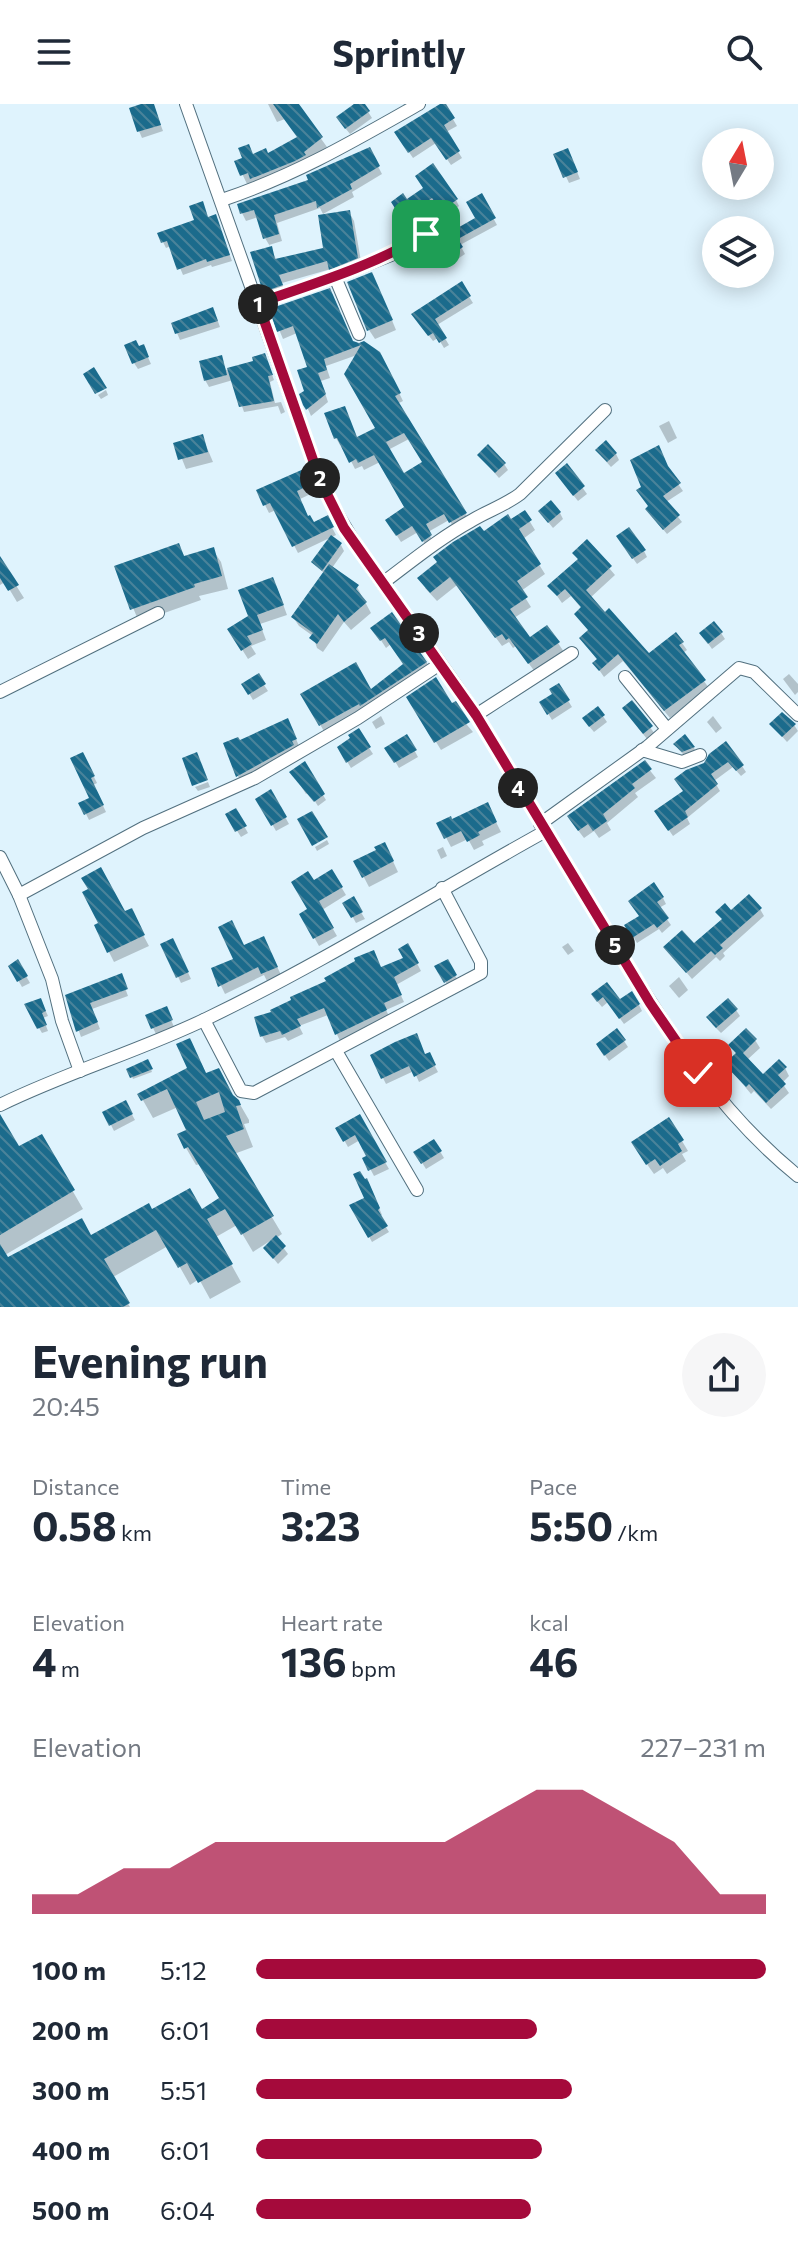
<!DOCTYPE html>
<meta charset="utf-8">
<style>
body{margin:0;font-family:Commissioner,sans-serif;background:#f6f6f7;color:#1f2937;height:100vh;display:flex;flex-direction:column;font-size:30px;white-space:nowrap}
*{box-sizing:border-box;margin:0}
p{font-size:26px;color:#747a83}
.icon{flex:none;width:44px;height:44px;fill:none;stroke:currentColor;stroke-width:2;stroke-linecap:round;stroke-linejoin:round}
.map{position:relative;height:1203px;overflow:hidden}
.panel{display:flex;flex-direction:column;background:#fff;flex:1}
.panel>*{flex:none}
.needle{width:52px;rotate:10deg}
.buttons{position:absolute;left:702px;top:24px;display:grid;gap:16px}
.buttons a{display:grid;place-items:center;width:72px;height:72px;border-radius:50%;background:#fff;box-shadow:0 4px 20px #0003;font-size:40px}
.pin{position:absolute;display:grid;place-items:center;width:68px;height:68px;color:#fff;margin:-34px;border-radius:16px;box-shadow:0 4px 12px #0006}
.km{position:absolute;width:40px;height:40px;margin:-20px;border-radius:50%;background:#222;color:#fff;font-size:22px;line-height:40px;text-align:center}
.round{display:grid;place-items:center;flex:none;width:84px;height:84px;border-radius:42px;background:#f6f6f7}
.head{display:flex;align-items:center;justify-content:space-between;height:136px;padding:0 32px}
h1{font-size:44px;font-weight:700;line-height:60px}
.metrics{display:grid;grid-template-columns:repeat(3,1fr);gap:12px;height:136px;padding:8px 32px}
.metrics div{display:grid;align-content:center}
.metrics b{font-size:40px;font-weight:700}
.metrics small{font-size:22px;font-weight:400}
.metrics p{font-size:22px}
.chart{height:224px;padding:16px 32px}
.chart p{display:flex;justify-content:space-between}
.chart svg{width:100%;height:144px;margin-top:8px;fill:#a50a3b;opacity:.7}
ul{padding:0 32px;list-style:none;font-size:26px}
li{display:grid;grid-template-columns:128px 96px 1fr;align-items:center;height:60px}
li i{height:20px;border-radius:10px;background:#a50a3b}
header{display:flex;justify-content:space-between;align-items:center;height:104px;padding:0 32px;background:#fff;font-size:36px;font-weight:700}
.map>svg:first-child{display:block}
.shadow{fill:#0003;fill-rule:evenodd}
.building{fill:url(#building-back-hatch);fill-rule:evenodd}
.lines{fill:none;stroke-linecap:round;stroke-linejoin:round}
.minor-casing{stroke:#52707f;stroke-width:14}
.minor{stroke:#fff;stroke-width:12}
.route-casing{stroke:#fff;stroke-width:16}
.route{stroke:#a50a3b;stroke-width:10}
</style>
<header><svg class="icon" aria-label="menu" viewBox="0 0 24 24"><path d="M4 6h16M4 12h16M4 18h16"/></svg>Sprintly<svg class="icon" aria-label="search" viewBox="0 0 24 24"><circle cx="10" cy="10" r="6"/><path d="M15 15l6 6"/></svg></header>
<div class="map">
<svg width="798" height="1203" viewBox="0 0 798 1203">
<defs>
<pattern id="building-back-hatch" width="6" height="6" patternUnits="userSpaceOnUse" patternTransform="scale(2)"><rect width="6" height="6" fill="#1b6b8c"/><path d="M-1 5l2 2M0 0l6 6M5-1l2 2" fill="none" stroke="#4a839a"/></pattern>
</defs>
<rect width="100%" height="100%" fill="#dff3fd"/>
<g class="shadow">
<polygon points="147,0 153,0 163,27 142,34 139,27"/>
<polygon points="268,0 296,0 327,43 307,57 257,83 254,77 247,80 237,59 253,52 268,51 299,34 285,15 277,18"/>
<polygon points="353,0 363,0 372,14 350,30 342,20 354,3"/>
<polygon points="444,0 457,22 446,28 462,54 451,61 436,39 413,54 396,29"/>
<polygon points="369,45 382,70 352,88 354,93 323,110 320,104 277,119 282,137 269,141 277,157 325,145 349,108 354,117 362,163 335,173 331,165 282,179 286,190 269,196 264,187 271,144 265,134 258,113 246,117 242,109 311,77"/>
<polygon points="556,51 571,53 580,75 569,79"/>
<polygon points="425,85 456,96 459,102 446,112 437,99 417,113 413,107 403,114 394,98 406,97"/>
<polygon points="481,92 497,121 460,141 465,150 450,160 439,144 477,115"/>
<polygon points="208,115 218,118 232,157 212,163 211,161 183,171 171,142 166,144 163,138"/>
<polygon points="377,180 396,226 375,235 369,226"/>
<polygon points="461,180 473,199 437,221 449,241 444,244 438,234 433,237 417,216"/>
<path d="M271,206L359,241L364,239L384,258L403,297L397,300L470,417L455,425L449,416L428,428L434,439L427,444L418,428L401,438L392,424L407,404L380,358L364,366L362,362L355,365L343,341H340L336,334L344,304L357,335L378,324L357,251L326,262L330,274L321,277L328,298L311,312L302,291L306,288L309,264L297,229L283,235ZM409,335L425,358L403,371L388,346Z"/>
<polygon points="216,212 220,223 180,236 177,229"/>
<polygon points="146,249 151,260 138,265 134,259"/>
<polygon points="221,254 226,266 267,257 274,276 270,278 275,299 281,298 285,308 281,310 278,302 244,308 233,276 209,283 205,276"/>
<polygon points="106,286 108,291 101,295 98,291"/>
<polygon points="669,317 677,334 668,339 659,322"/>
<polygon points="202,332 213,358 186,365 176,340"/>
<polygon points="616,350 619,356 611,363 601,352"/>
<polygon points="479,351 504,360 508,366 499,374"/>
<polygon points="567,362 587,390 578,397 561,376"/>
<polygon points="669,367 683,387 666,398 682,418 667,430 651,411 650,403"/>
<polygon points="310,374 315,388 300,395 308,414 314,421 327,414 336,431 298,449 276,406 269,409 258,387"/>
<polygon points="524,408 535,426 523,435 545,470 521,487 531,503 514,514 530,536 558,539 564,548 535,568 516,542 513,544 509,538 502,542 457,481 437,497 425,484 483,430"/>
<polygon points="560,409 563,415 553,424 544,413"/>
<polygon points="587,438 615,471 590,494 649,551 682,539 687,546 683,549 709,584 670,614 623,557 604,573 595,560 598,557 582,535 590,528 576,510 582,505 571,492 562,499 550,482 579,457 574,449"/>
<polygon points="622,439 644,447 647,453 637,460"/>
<polygon points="341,441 344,447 332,464 357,483 371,509 351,526 344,518 323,548 317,544 313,532 299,522 293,513 325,470 313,458"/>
<polygon points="178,442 185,453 213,446 221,458 228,485 199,492 201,496 139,518 116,463"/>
<polygon points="0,456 24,494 17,498 5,478 0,481"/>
<polygon points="277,484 287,511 260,520 266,536 251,542 256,550 248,555 230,526 250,513"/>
<polygon points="373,524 426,557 430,565 325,629 303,591 370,588 405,561 391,540 386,544"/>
<polygon points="721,529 725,535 712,545 705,535"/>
<polygon points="789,570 798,580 798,588 795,591 783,575"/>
<polygon points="258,572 268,587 253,596 244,581"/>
<polygon points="559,582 572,603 552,616 542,599 554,591"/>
<polygon points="409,594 451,602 473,628 441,646"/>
<polygon points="632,599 655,630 647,635 628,611"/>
<polygon points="598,605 607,618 594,628 588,621"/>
<polygon points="381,612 385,620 376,625 372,618"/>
<polygon points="713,612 722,624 716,629 707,618"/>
<polygon points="772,621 794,621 798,627 787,638"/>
<polygon points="291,623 299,642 294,644 296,648 241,678 238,672"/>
<polygon points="358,627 373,650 351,664 339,644"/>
<polygon points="407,633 418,653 399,664 387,644"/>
<polygon points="684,633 694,644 697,650 687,654 679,646 675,640"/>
<polygon points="83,651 97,679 93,681 106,708 89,716 81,700 92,695"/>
<polygon points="710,651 742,662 746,668 741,672 733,663 714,677 720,687 687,714 690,720 673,732 660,713 685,688"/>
<polygon points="644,659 656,674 635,689 638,693 607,719 611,726 599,734 594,727 584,734 574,721"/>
<polygon points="304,660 326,696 318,702 309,688 306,690 292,668"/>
<polygon points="208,678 210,683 198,687 195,683"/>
<polygon points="271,688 289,720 276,727 258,695"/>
<polygon points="235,706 248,729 241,733 227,711"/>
<polygon points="492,710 501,728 482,737 484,741 474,746 468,735 451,743 439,720"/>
<polygon points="327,736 329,740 317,747 315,743"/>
<polygon points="443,743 447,752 441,755 437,746"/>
<polygon points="390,751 398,768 369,783 356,758"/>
<polygon points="332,768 346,791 322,806 337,832 319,842 301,810 310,806"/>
<polygon points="663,794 666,800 659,804 671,821 662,829 659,825 637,839 627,822 641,813 631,797"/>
<polygon points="353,795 365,815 356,819 345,799"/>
<polygon points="760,805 764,812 723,849 725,852 720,857 716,853 692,875 665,843 694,842 723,816 718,808"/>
<polygon points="125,809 134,814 149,842 114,858 109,848"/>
<polygon points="568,839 574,847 568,851 562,843"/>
<polygon points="163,841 176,843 191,875 181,879"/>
<polygon points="408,842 421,867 396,881 404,898 386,906 390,914 340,937 328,911 299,922 303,930 288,937 285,933 266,939 262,932 405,855"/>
<polygon points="244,843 268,843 281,871 267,877 264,871 225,890 213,865 235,856"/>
<polygon points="18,858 30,879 22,883 10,862"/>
<polygon points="447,858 459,878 449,884 437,863"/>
<polygon points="679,873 688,886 679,894 669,882"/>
<polygon points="122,876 128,892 92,905 100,925 81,933 67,892"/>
<polygon points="606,881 620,898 639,901 642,907 624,920 608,898 602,903 597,897"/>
<polygon points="43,901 48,912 43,914 48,927 42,929 39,924"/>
<polygon points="736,906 740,912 721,929 712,920"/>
<polygon points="169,911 174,923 156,930 153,924"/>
<polygon points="189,936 207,971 238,997 249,1016 249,1019 244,1020 253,1043 234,1050 282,1130 276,1134 288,1150 278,1160 265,1144 270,1137 253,1148 237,1121 216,1133 241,1178 210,1195 199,1175 190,1181 168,1142 113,1173 130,1203 0,1203 0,1020 18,1045 41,1032 83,1105 5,1151 7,1156 91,1134 151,1108 201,1107 221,1095 200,1060 196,1061 186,1044 189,1027 178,1003 153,1014 140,991 190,965"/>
<polygon points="755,936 760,944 747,956 763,973 785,964 789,972 782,979 789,989 771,1005 754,987 751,990 727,961 737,951 731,941"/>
<polygon points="624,937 628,943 609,957 602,947"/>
<polygon points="429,951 438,968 419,978 414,967 386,980 372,952"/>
<polygon points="148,958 152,968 133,975 129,966"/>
<polygon points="125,998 135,1016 114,1027 105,1009"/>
<polygon points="359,1013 389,1065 374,1072 365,1055 369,1053 360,1036 348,1043 338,1025"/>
<polygon points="434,1037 444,1054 426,1065 416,1049"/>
<polygon points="682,1037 688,1047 682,1050 686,1057 667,1070 663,1064 654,1070 639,1049"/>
<polygon points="370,1082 382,1111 379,1112 389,1128 372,1138 352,1102 366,1095"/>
</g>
<g class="building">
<polygon points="141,0 154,0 161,21 137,28 129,4"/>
<polygon points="273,0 299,0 323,33 304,48 306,51 295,57 250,75 248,69 240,72 234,57 242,54 238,44 249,40 253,50 266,44 268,49 297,33"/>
<polygon points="354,0 365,0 370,7 345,25 336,13"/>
<polygon points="440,0 446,0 455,14 444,21 460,47 446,56 431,34 408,49 394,28"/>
<polygon points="370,43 380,62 350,80 352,85 317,104 316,97 274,111 279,130 263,135 254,106 240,110 237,100 308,76 306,71"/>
<polygon points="568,44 578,68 563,74 553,50"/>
<polygon points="433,59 458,95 441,107 432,94 412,108 408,102 398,109 391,98 403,89 407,95 423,84 415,72"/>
<polygon points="482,89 496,114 458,135 463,143 445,155 433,138 475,114 466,98"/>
<polygon points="203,97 208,113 216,110 230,151 207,158 206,155 177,166 167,137 161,139 157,129 194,116 189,102"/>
<polygon points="350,106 358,154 329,166 327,157 279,171 283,181 263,188 250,148 272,142 275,155 323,144 318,111"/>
<polygon points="372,168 393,216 367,227 347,178"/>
<polygon points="462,177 471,192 435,215 447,234 439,239 433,229 428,232 411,210"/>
<path d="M330,184L353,237L359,239L364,237L380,248L401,289L395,292L467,409L449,419L444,410L426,420L432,431L422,438L412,422L396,432L385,416L404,403L374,351L358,359L356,355L349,359L337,334L334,335L324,309L345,302L357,333L375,324L344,270L361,241L324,255L327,266L318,269L326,290L306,306L303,301L299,290L304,287L297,266L307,263L293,222L277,228L269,205ZM404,329L422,358L404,369L386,338Z"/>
<polygon points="213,203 218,217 175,230 171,219"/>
<polygon points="136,236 139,242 144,240 149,253 132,260 124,241"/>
<polygon points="265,249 273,271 268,272 274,297 239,303 227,264 253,257 252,253"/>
<polygon points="222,251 227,271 204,277 199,257"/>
<polygon points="94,263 107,284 95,290 83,270"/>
<polygon points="203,330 208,348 178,356 173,339"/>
<polygon points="606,336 617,349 607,358 595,346"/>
<polygon points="488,340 506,359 495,369 477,351"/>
<polygon points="659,341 668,362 681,379 663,392 680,411 663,426 645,405 648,402 636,386 641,383 630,356"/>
<polygon points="567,359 585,382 573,392 555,369"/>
<polygon points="306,364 312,380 297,387 308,412 310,411 314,418 328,411 334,423 292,443 270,399 263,402 256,386"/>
<polygon points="551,396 561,408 548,419 538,407"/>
<polygon points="525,406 532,416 519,425 541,460 517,477 528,493 510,505 530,533 547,521 560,538 528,560 509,534 506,536 502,530 495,534 450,473 430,489 417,474 437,458 433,453 453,438 480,422 484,427 508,410 511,415"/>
<polygon points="629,423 646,446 632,455 616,432"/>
<polygon points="331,431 342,439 322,467 311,458"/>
<polygon points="587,435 612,462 586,486 605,508 609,504 649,549 676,528 684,538 679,541 706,576 664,607 618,550 599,567 592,559 597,555 579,534 588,526 574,510 581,503 565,485 557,492 547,482 578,455 572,449"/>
<polygon points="179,439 184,452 214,443 222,472 194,480 195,483 130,506 114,462"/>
<polygon points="0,452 19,481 8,487 0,474"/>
<polygon points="329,460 359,481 356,485 367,498 344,518 338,510 317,540 309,534 313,529 291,513"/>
<polygon points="273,473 284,501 257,511 263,526 247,532 252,540 241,547 227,525 248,512 238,486"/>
<polygon points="392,508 427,558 360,602 359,600 319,622 300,590 356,558 371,585 403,560 385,534 380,537 370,524"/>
<polygon points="714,517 723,528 708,540 699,529"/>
<polygon points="259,569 266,580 248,591 241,580"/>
<polygon points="436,573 452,599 456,597 470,618 434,639 406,593"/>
<polygon points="559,579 570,596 547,611 539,598 552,590 549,585"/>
<polygon points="632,596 653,622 643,630 622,604"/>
<polygon points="598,602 605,611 589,623 582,614"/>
<polygon points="782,608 796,620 782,633 769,620"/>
<polygon points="288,614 297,635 292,637 294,641 236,673 223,639 238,633 240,636"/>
<polygon points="359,624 371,643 346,659 337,643 350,634 348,631"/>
<polygon points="407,630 417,646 394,659 384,644"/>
<polygon points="685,630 695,643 682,648 673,640"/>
<polygon points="726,637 744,661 736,667 728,658 711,670 718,680 685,707 688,713 668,727 654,707 683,687 674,675 686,666 704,659 709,650"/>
<polygon points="83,648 95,672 91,674 104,701 84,711 78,699 89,694 70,654"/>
<polygon points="197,648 208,676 192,682 182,654"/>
<polygon points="645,656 652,665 632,680 635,684 603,710 607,717 593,727 588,720 578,727 567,712"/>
<polygon points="305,657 325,690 314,698 289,668"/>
<polygon points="271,685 287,713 271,722 255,695"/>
<polygon points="488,698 497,718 478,728 480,731 467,738 461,727 444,735 436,719 451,712 452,715"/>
<polygon points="236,704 247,722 235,728 225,710"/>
<polygon points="312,707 328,733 312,742 297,715"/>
<polygon points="385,738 394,757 362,774 353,757 376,746 374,743"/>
<polygon points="101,763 125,807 132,804 145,831 107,849 94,821 98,819 82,788 88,785 81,774"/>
<polygon points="332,765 343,783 319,797 334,824 313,835 299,810 307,805 291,778 308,767 314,776"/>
<polygon points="654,778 664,793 657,798 669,814 657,824 654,820 632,834 624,821 639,812 628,797"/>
<polygon points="749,790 762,804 720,841 723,844 715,851 711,847 686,869 663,843 682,826 694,839 722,815 715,808 725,799 731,806"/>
<polygon points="354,792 363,808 351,814 342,799"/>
<polygon points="232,816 244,841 264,832 278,863 261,870 258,863 218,883 211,864 233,855 218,823"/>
<polygon points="173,834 189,868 176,874 160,840"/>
<polygon points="408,839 419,859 394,873 402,891 384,899 387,906 335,931 324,904 297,915 301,922 282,931 280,927 260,933 254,913 271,908 270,906 291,896 290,893 326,877 324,874 355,857 354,854 374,846 381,863 403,854 398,845"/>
<polygon points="18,855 28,872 17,878 8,862"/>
<polygon points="448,855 457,871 444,879 434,862"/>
<polygon points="122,869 128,885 90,899 98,918 76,928 65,891"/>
<polygon points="607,878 620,895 632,887 640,900 619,915 603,893 597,898 591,890"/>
<polygon points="41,894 46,907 42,909 47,921 37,925 24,900"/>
<polygon points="728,894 738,905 716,924 706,913"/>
<polygon points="167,902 173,916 151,925 145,911"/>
<polygon points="617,924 626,936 604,952 596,940"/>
<polygon points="746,924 757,935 743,949 763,970 779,955 787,963 778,971 786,980 766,999 749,980 746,983 724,960 736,949 728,941"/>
<polygon points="417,929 425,950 430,948 436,961 414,973 409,962 381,975 370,951 395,938"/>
<path d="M190,934L206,969L219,964L233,991L239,996L241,1001L236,1002L244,1025L226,1032L274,1112L241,1131L225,1105L207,1115L233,1160L198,1179L187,1159L178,1164L156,1126L104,1155L130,1199L123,1203H0V1140L8,1153L82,1114L91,1131L149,1099L152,1105L190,1084L202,1105L219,1094L188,1043L184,1045L177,1030L186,1026L167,985L141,997L137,990L187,964L176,940ZM219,988L225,1008L204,1016L196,998Z"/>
<polygon points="148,955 153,965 130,974 126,965"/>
<polygon points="126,996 133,1010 109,1022 102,1008"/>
<polygon points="0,1010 19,1042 42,1030 75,1086 0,1131"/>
<polygon points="360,1010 387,1058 368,1067 362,1054 366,1052 355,1031 343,1038 335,1024"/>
<polygon points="669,1013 684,1036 678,1040 682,1047 660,1062 655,1055 646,1061 631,1038"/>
<polygon points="434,1035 442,1047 421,1060 413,1048"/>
<polygon points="360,1067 365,1075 367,1074 380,1104 378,1106 388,1122 368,1134 349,1101 364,1094 353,1070"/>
<polygon points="276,1131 286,1142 273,1155 263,1144"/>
</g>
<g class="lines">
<defs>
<g id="minor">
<path d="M186,0L320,376C360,462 427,533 477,613C525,690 570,769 618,846C668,928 722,1011 798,1072"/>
<path d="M222,96C296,71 352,38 419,0"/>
<polyline points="335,173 359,230"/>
<polyline points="258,199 335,173 391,151 450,117"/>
<path d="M384,478C412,457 440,434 471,417C487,407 504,402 520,390L605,306"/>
<polyline points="625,573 667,625"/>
<polyline points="0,588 158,509"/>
<polyline points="476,611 572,549"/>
<polyline points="642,646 682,658 700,651"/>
<polyline points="540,720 647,643 739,564 754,568 798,611"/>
<polyline points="0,753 19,791 143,724 255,674 358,614 440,560"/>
<polyline points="19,791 52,875 62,917 80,967"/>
<polyline points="204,916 241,987 254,989 481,869 481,858 442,784"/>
<polyline points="336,947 417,1086"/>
<path d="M0,1001C67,968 140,947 208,914C324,858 432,790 544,728"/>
</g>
</defs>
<use href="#minor" class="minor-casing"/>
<use href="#minor" class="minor"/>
</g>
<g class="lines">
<defs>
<path id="route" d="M426,130C373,162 316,179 258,199L320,376L344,424L476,611L650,899L698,969"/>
</defs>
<use href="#route" class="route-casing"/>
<use href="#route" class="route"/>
</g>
</svg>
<div class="buttons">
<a><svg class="needle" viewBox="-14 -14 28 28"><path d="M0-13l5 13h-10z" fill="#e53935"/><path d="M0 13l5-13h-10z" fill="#747a83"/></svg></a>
<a><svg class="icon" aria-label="layers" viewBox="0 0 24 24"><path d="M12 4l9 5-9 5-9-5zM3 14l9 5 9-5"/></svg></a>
</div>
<div class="pin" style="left:426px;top:130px;background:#1e9e55"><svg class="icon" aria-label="arrive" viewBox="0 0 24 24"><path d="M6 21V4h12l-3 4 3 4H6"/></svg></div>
<div class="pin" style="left:698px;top:969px;background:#d93025"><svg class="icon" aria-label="check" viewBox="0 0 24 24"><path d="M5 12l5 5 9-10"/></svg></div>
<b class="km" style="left:258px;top:200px">1</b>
<b class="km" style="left:320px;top:374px">2</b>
<b class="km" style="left:419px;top:529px">3</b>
<b class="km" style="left:518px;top:684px">4</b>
<b class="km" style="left:615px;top:841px">5</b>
</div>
<section class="panel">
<div class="head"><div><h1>Evening run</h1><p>20:45</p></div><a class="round"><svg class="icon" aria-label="share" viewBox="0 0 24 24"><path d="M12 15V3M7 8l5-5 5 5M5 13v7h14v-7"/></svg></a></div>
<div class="metrics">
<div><p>Distance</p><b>0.58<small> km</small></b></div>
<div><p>Time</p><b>3:23</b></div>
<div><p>Pace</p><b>5:50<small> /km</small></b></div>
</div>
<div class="metrics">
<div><p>Elevation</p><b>4<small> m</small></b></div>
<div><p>Heart rate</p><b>136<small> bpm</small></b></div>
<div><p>kcal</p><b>46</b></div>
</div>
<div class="chart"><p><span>Elevation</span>227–231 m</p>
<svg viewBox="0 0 160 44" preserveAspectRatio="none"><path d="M0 44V38L10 38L20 30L30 30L40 22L50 22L60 22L70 22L80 22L90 22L100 14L110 6L120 6L130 14L140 22L150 38L160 38V44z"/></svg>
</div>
<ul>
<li><b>100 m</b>5:12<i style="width:100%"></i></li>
<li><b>200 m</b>6:01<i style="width:55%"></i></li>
<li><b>300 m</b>5:51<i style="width:62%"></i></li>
<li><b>400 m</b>6:01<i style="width:56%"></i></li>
<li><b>500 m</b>6:04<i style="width:54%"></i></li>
</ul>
</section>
